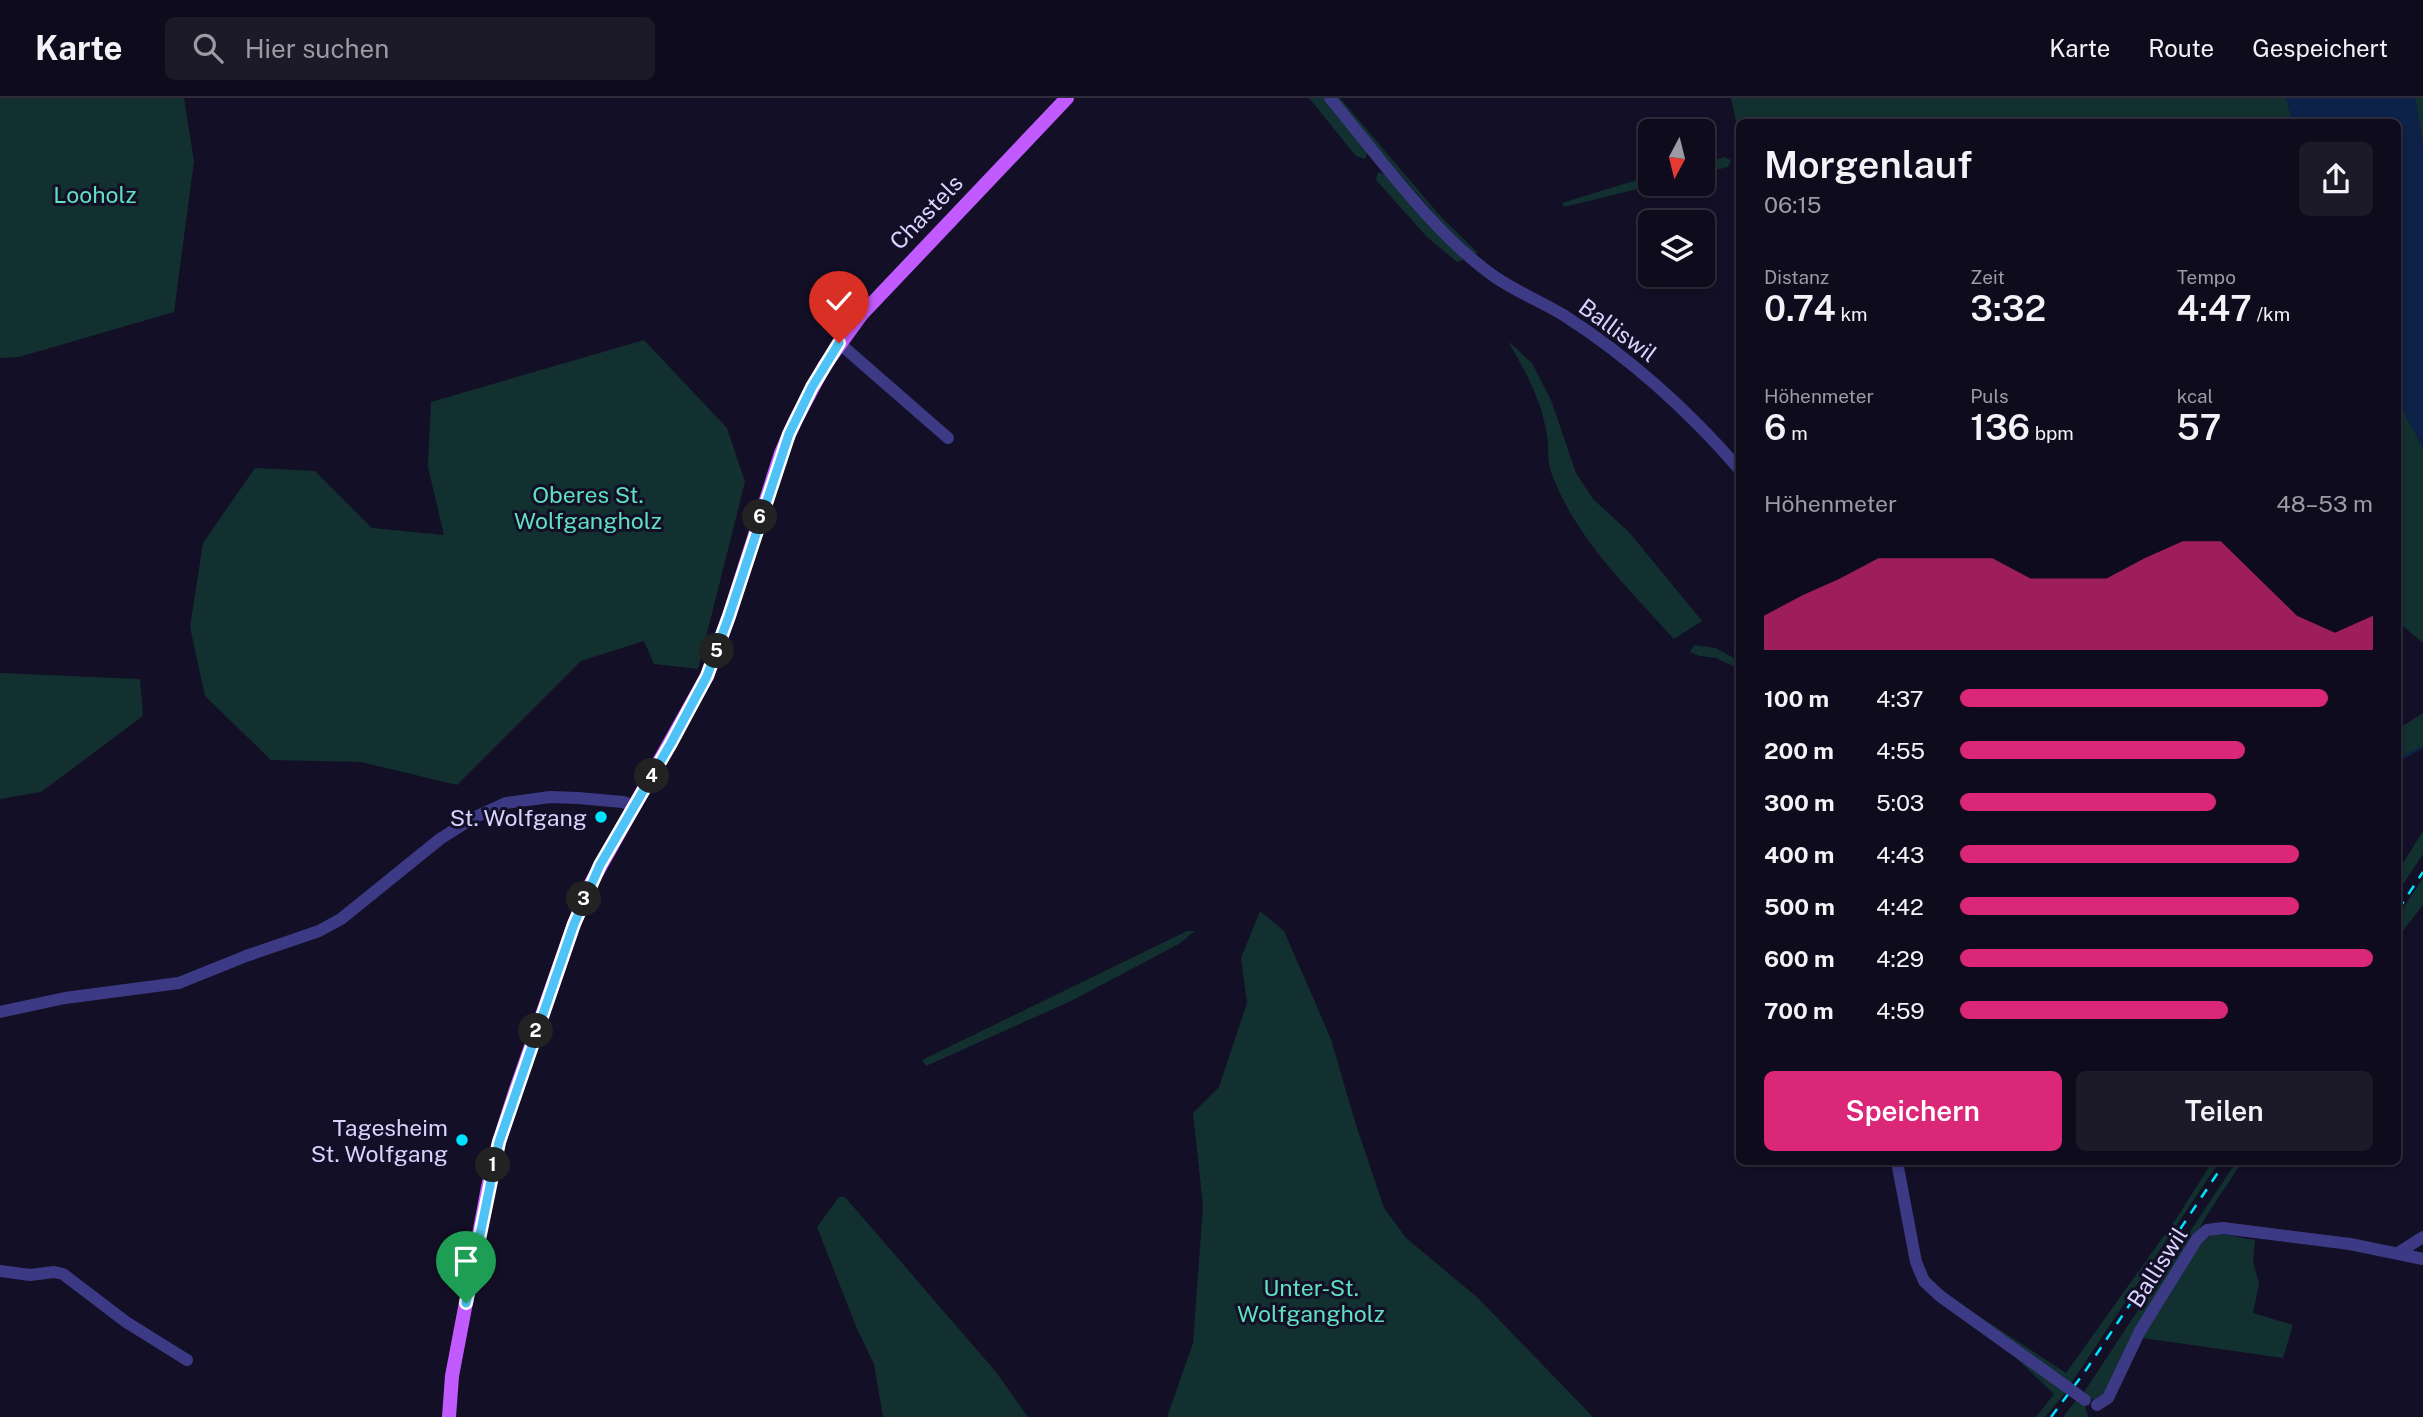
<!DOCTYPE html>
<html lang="de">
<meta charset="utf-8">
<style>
body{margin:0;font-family:"Public Sans",sans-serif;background:#1c1929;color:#f1f3f6;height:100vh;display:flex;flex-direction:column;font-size:26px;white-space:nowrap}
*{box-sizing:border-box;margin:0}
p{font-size:23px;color:#9b9ba3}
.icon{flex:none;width:38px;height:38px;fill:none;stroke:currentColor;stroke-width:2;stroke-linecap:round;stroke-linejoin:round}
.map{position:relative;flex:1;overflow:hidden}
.sheet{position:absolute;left:1736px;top:21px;width:665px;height:1046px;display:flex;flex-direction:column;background:#0e0b1c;border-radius:10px;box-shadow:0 4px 10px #0003,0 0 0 2px #2e2b3b}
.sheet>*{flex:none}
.needle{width:46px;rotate:187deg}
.controls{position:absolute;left:1638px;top:21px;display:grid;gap:14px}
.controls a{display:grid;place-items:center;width:77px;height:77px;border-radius:10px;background:#0e0b1c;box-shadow:0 4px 10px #0003,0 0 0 2px #2e2b3b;font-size:35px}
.pin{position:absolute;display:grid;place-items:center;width:60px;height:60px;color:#fff;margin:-72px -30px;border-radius:50% 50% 50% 0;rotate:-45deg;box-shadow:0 0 7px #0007}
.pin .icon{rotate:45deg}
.km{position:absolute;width:35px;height:35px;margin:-18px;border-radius:50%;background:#222;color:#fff;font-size:19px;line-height:35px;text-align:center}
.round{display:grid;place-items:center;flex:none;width:74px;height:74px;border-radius:10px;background:#1c1929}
.summary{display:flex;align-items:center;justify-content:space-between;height:119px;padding:0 28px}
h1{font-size:38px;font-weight:600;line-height:52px}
.metrics{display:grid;grid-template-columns:repeat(3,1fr);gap:10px;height:119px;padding:7px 28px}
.metrics div{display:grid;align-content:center}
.metrics b{font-size:35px;font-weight:600}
.metrics small{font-size:19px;font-weight:400}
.metrics p{font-size:19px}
.chart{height:196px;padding:14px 28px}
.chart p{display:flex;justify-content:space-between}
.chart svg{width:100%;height:126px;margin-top:7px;fill:#db2777;opacity:.7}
.button{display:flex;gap:14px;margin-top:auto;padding:14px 28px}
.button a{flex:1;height:80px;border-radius:10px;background:#db2777;color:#fff;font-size:28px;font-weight:600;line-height:80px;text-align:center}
.button a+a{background:#1c1929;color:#f1f3f6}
ul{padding:0 28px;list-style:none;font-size:23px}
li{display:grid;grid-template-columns:112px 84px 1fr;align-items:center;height:52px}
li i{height:18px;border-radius:9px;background:#db2777}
header{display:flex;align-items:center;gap:42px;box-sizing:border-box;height:98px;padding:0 35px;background:#0e0b1c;border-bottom:2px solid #2e2b3b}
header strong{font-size:33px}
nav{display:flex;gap:38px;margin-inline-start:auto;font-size:24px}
.search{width:490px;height:63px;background:#1c1929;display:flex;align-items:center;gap:18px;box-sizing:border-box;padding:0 24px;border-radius:10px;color:#9b9ba3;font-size:26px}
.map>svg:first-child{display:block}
.green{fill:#12302f}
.water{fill:#0c2248}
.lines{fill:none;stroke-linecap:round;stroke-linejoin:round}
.stream{stroke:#0c2248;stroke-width:2.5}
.minor{stroke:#3d3a85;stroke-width:12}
.major{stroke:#c25bff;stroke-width:14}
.rail{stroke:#00e5ff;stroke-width:2.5;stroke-dasharray:10 9;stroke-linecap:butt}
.minor-bridge{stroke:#3d3a85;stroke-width:12}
.route-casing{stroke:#fff;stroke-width:14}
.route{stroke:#4fc3f7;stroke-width:9}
.poi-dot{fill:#00e5ff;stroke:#130f26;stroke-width:2.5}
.labels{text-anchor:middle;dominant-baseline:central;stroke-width:6;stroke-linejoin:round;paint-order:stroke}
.park-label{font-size:23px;fill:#5fe0c0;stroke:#130f26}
.street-label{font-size:23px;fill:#d9d4ff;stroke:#130f26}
.poi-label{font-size:23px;fill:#d9d4ff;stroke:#130f26;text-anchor:end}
</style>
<header>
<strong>Karte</strong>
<div class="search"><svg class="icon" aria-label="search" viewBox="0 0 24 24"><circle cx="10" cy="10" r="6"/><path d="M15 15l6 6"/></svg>Hier suchen</div>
<nav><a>Karte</a><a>Route</a><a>Gespeichert</a></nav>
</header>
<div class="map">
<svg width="2423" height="1319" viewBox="0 0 2423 1319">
<rect width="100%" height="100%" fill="#130f26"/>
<g class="green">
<polygon points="0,0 184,0 194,63 174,214 19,259 0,260"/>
<polygon points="1309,0 1324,0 1368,53 1365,61 1356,58"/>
<polygon points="1335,0 1340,0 1442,120 1478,155 1474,156 1438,120"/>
<polygon points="1731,0 2286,0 2293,24 1935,23 1740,24 1739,38"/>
<polygon points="2415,0 2423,0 2423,47"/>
<polygon points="1724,59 1731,62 1728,69 1703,75 1703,65"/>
<polygon points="1378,74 1384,76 1460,156 1463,162 1457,164 1427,139 1376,82"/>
<polygon points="1650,78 1650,86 1658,86 1564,109 1562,105"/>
<polygon points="644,242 727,330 745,384 698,571 654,566 644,543 581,563 457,687 361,664 271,662 205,598 190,529 203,445 255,370 315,373 372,430 444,437 428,369 431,304"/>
<path d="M1508,243L1532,265L1551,302L1576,375L1593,401L1629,434L1702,523L1674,541C1629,491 1575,440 1551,374C1547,362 1549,349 1547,337C1541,300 1526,275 1508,243Z"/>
<polygon points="2398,302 2423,350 2423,545 2398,524"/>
<polygon points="1694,547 1716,550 1739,563 1739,571 1716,560 1700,558 1690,554"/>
<polygon points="0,575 140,581 143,618 41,694 0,701"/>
<polygon points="2423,615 2423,650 2398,664 2398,631"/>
<polygon points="2423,733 2423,756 2398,794 2398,773"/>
<polygon points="2423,780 2423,807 2398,839 2398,818"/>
<polygon points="1260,813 1284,833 1331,941 1355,1024 1384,1110 1406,1140 1478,1200 1593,1319 1167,1319 1193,1245 1203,1108 1193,1015 1219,989 1247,905 1241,860"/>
<polygon points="1187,833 1195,833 1179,846 1071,903 926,968 922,962"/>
<polygon points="2212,1064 2219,1064 2070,1287 1935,1189 2066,1275 2178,1118"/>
<polygon points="2236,1064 2242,1064 2207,1117 2109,1292 2094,1302 2082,1297"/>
<polygon points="839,1099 845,1099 996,1274 1028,1319 883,1319 874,1266 857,1231 817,1129"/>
<path d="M2214,1136C2231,1136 2239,1140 2255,1142L2253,1163L2259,1186L2253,1215L2293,1227L2283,1260L2142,1240L2200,1145Z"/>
<polygon points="1948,1211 2066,1294 2045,1319 2036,1319 2054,1296 2015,1259"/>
<polygon points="2078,1300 2085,1308 2088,1319 2063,1319"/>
</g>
<polygon class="water" points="2286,0 2415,0 2423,47 2423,350 2398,302 2398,24 2293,24"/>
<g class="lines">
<polyline class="stream" points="2398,662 2423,649"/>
<g class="minor">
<path d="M1330,0C1378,58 1435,137 1495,179C1517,194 1542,204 1565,218C1630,260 1689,313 1740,372"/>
<polyline points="839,245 948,340"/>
<polyline points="0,914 65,900 179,885 246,858 319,833 341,821 440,741 473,720 506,705 550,699 578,700 623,704 634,708"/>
<polyline points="1897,1064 1916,1164 1924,1183 1940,1198 2067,1289"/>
<polyline points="2398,1155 2423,1139"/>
<polyline points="0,1173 30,1177 54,1174 63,1176 126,1224 187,1262"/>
<polyline points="2097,1307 2108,1300 2140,1233 2197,1141 2207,1132 2223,1130 2350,1146 2423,1161"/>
</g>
<polyline class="major" points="449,1319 452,1278 488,1089 499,1044 516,991 574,826 590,787 707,578 729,518 781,355 795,323 825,267 862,216 1067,0"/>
<g class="rail">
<polyline points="2398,812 2423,774"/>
<polyline points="2051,1319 2084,1275 2225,1064"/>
</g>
<polyline class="minor-bridge" points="2067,1289 2085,1302"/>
</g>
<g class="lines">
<defs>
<polyline id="route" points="466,1205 499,1044 574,826 600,767 671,645 707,578 729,518 789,336 812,289 839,245"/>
</defs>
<use href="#route" class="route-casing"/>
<use href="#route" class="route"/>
</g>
<g class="poi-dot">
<circle cx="601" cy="719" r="7"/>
<circle cx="462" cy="1042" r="7"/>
</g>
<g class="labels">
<g class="park-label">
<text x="95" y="96">Looholz</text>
<text x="588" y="396">Oberes St.<tspan x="588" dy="26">Wolfgangholz</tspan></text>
<text x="1311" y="1189">Unter-St.<tspan x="1311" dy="26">Wolfgangholz</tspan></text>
</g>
<g class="street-label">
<text transform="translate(926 114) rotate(-46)">Chastels</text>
<text transform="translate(1618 232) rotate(36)">Balliswil</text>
<text transform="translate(2157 1169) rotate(-57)">Balliswil</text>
</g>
<g class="poi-label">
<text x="587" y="719">St. Wolfgang</text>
<text x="448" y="1029">Tagesheim<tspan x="448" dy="26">St. Wolfgang</tspan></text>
</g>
</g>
</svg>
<div class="controls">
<a><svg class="needle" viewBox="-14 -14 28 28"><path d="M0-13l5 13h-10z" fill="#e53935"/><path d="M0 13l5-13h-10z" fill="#9b9ba3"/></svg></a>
<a><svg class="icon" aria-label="layers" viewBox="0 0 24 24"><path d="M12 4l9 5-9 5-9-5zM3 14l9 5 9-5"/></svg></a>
</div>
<div class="pin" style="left:466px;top:1205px;background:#1e9e55"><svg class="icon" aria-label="arrive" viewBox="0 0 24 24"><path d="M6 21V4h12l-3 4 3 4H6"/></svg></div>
<div class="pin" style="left:839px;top:245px;background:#d93025"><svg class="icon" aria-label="check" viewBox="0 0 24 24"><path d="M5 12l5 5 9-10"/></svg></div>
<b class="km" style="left:493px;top:1067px">1</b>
<b class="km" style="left:536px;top:933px">2</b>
<b class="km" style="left:584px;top:801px">3</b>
<b class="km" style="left:652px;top:678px">4</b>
<b class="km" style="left:717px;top:553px">5</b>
<b class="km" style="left:760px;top:419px">6</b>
<section class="sheet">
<div class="summary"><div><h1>Morgenlauf</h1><p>06:15</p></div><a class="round"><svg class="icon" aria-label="share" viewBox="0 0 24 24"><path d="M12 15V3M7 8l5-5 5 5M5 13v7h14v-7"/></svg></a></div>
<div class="metrics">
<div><p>Distanz</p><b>0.74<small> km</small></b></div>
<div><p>Zeit</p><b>3:32</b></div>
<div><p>Tempo</p><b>4:47<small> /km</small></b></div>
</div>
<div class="metrics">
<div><p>Höhenmeter</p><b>6<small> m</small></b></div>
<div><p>Puls</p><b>136<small> bpm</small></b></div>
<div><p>kcal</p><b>57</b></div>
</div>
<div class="chart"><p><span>Höhenmeter</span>48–53 m</p>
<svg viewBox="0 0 160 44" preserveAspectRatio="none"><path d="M0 44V32L10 25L20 19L30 12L40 12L50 12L60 12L70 19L80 19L90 19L100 12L110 6L120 6L130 19L140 32L150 38L160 32V44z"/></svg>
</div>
<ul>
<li><b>100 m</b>4:37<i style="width:89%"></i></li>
<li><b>200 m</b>4:55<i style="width:69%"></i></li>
<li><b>300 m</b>5:03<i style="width:62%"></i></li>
<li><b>400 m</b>4:43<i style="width:82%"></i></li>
<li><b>500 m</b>4:42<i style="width:82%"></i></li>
<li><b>600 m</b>4:29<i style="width:100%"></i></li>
<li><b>700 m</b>4:59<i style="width:65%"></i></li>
</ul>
<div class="button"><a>Speichern</a><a>Teilen</a></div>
</section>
</div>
